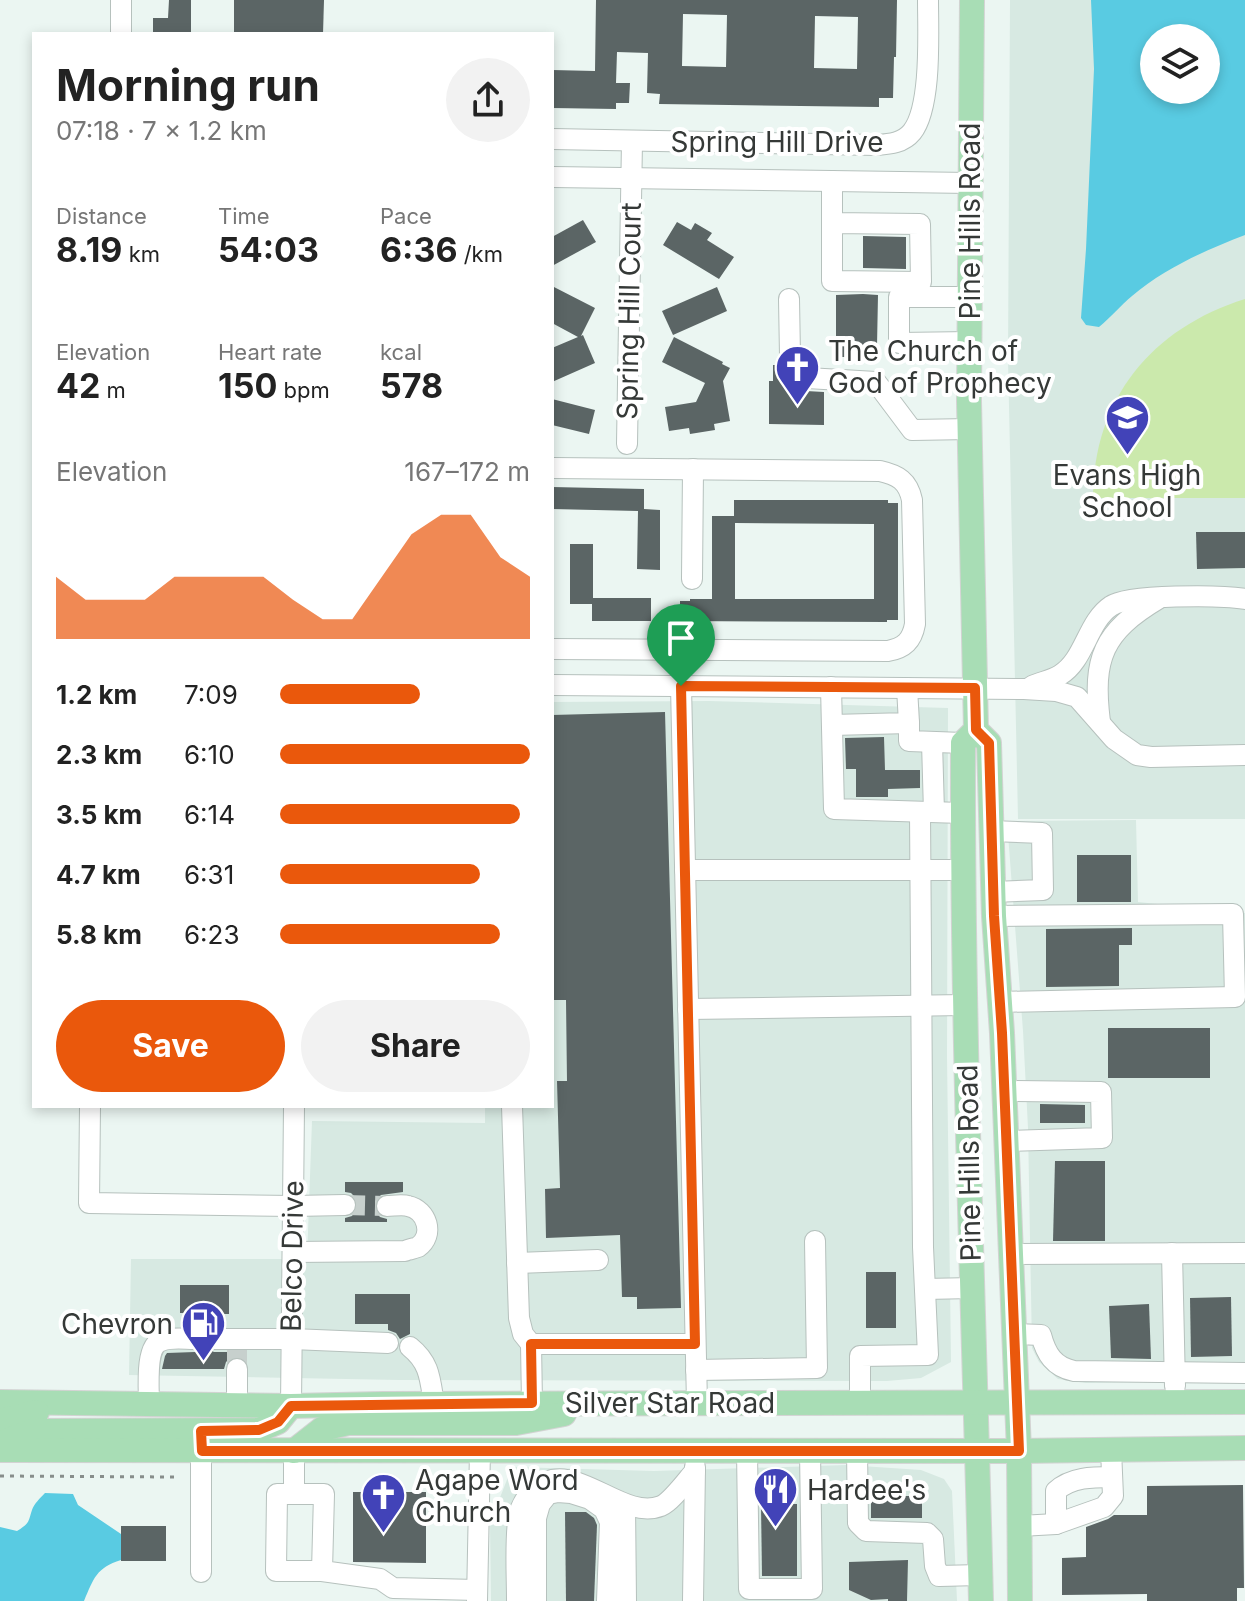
<!DOCTYPE html>
<meta charset="utf-8">
<style>
body{margin:0;font-family:Inter,sans-serif;background:#f2f2f2;color:#222;height:100vh;display:flex;flex-direction:column;font-size:30px;white-space:nowrap}
*{box-sizing:border-box;margin:0}
p{font-size:26px;color:#767676}
.icon{flex:none;width:44px;height:44px;fill:none;stroke:currentColor;stroke-width:2;stroke-linecap:round;stroke-linejoin:round}
.map{position:relative;flex:1;overflow:hidden}
.details{position:absolute;left:32px;top:32px;width:522px;height:1076px;display:flex;flex-direction:column;background:#fff;border-radius:0px;box-shadow:0 4px 12px #0003}
.details>*{flex:none}
.controls{position:absolute;left:1140px;top:24px;display:grid;gap:16px}
.controls a{display:grid;place-items:center;width:80px;height:80px;border-radius:50%;background:#fff;box-shadow:0 4px 12px #0003;font-size:40px}
.pin{position:absolute;display:grid;place-items:center;width:68px;height:68px;color:#fff;margin:-82px -34px;border-radius:50% 50% 50% 0;rotate:-45deg;box-shadow:0 0 8px #0007}
.pin .icon{rotate:45deg}
.round{display:grid;place-items:center;flex:none;width:84px;height:84px;border-radius:42px;background:#f2f2f2}
.head{display:flex;align-items:center;justify-content:space-between;height:136px;padding:0 24px}
h1{font-size:44px;font-weight:700;line-height:60px}
.figures{display:grid;grid-template-columns:repeat(3,1fr);gap:12px;height:136px;padding:8px 24px}
.figures div{display:grid;align-content:center}
.figures b{font-size:34px;font-weight:700}
.figures small{font-size:22px;font-weight:400}
.figures p{font-size:22px}
.chart{height:224px;padding:16px 24px}
.chart p{display:flex;justify-content:space-between}
.chart svg{width:100%;height:144px;margin-top:8px;fill:#ea580c;opacity:.7}
.button{display:flex;gap:16px;margin-top:auto;padding:16px 24px}
.button a{flex:1;height:92px;border-radius:48px;background:#ea580c;color:#fff;font-size:32px;font-weight:700;line-height:92px;text-align:center}
.button a+a{background:#f2f2f2;color:#222}
ul{padding:0 24px;list-style:none;font-size:26px}
li{display:grid;grid-template-columns:128px 96px 1fr;align-items:center;height:60px}
li i{height:20px;border-radius:10px;background:#ea580c}
.map>svg:first-child{display:block}
.built{fill:#d7e9e2;fill-rule:evenodd}
.green{fill:#cbe9ac}
.water{fill:#59cbe2;fill-rule:evenodd}
.building{fill:#5b6565;fill-rule:evenodd}
.lines{fill:none;stroke-linecap:round;stroke-linejoin:round}
.minor-tunnel{stroke:#c7d0cd;stroke-width:20;stroke-dasharray:20 10;stroke-linecap:butt}
.minor-casing{stroke:#b6c1bd;stroke-width:22}
.major-casing{stroke:#d3d3d3;stroke-width:26}
.path{stroke:#878e8b;stroke-width:3;stroke-dasharray:4 6;stroke-linecap:butt}
.minor{stroke:#fff;stroke-width:20}
.major{stroke:#a8ddb5;stroke-width:24}
.route-casing{stroke:#fff;stroke-width:16}
.route{stroke:#ea580c;stroke-width:10}
.labels{text-anchor:middle;dominant-baseline:central;stroke-width:8;stroke-linejoin:round;paint-order:stroke}
.street-label{font-size:28px;fill:#353937;stroke:#fff}
.poi-label{font-size:28px;fill:#353937;stroke:#fff;text-anchor:start}
</style>
<div class="map">
<svg width="1245" height="1601" viewBox="0 0 1245 1601">
<rect width="100%" height="100%" fill="#ebf6f2"/>
<g class="built">
<path d="M1010,0H1245V819H1018L1008,360ZM1154,38H1206V90H1154Z"/>
<polygon points="709,701 948,708 947,1057 951,1362 921,1378 887,1381 399,1380 129,1375 131,1259 307,1259 312,1121 485,1123 485,1106 552,1106 552,702"/>
<polygon points="1136,820 1138,902 1245,913 1245,1380 1086,1383 1058,1379 1039,1362 1032,1348 1028,1128 1023,1031 1007,821"/>
<polygon points="846,1465 921,1470 944,1479 952,1491 957,1601 491,1601 490,1523 512,1467 654,1471"/>
</g>
<path class="green" d="M1245,299V498H1093C1093,399 1152,328 1245,299Z"/>
<g class="water">
<path d="M1091,0H1245V235C1206,250 1165,268 1132,296C1121,305 1111,317 1099,327L1086,325L1081,318L1086,249L1094,69ZM1154,38H1206V90H1154Z"/>
<path d="M45,1493L73,1494L78,1505L121,1534V1560C96,1568 94,1578 84,1601H0V1527L17,1531C30,1523 28,1522 32,1510C34,1504 40,1498 45,1493Z"/>
</g>
<g class="building">
<polygon points="169,0 191,0 191,34 153,34 153,18 168,18"/>
<polygon points="234,0 324,0 323,34 234,34"/>
<path d="M596,0H897L896,57H894L893,98H879V107L659,104L660,94L647,93L648,53L617,52L616,83H630L629,103H616V109L552,108V70L595,71ZM683,14L727,15L726,67L682,66ZM815,16L858,17L857,69L814,68Z"/>
<polygon points="583,220 596,242 552,266 552,237"/>
<polygon points="677,222 691,230 695,223 712,233 707,240 734,257 719,279 663,245"/>
<polygon points="863,236 906,237 906,269 863,268"/>
<polygon points="552,286 595,308 581,336 583,335 595,363 552,382 552,348 578,337 552,323"/>
<polygon points="717,287 727,311 673,335 662,311"/>
<polygon points="863,294 878,295 877,346 871,346 871,357 836,357 836,295"/>
<polygon points="674,337 723,362 722,364 730,368 723,381 730,421 714,424 715,430 690,434 689,428 669,431 665,407 696,402 705,383 662,362"/>
<polygon points="773,365 781,365 793,381 793,385 806,391 824,392 824,425 769,424 769,381 773,381"/>
<polygon points="552,399 595,410 589,434 552,425"/>
<polygon points="552,487 644,489 644,509 660,510 660,570 637,569 638,511 552,509"/>
<path d="M734,500H888V503H898V620H887V622L680,621V601H690V599H712V516H734ZM735,523L874,524V599H735Z"/>
<polygon points="1196,532 1245,532 1245,568 1197,569"/>
<polygon points="570,544 593,544 593,598 651,598 651,621 592,621 592,604 570,604"/>
<polygon points="665,712 681,1308 637,1309 637,1297 622,1297 620,1235 546,1238 545,1189 560,1188 557,1081 567,1081 566,1000 552,1000 552,715"/>
<polygon points="884,737 885,770 920,770 920,788 888,789 888,797 856,797 856,769 846,769 845,738"/>
<rect x="1077" y="855" width="54" height="47"/>
<polygon points="1132,928 1132,945 1119,945 1119,986 1046,987 1046,929"/>
<rect x="1108" y="1028" width="102" height="50"/>
<polygon points="1040,1104 1085,1105 1085,1123 1040,1123"/>
<polygon points="1055,1161 1105,1161 1105,1241 1053,1241"/>
<polygon points="345,1182 403,1182 403,1192 381,1195 375,1201 376,1212 380,1217 387,1219 387,1222 345,1222 345,1218 352,1216 358,1206 356,1198 351,1193 345,1192"/>
<rect x="866" y="1272" width="30" height="56"/>
<polygon points="180,1285 229,1285 229,1314 214,1314 214,1326 204,1331 194,1326 194,1313 180,1313"/>
<polygon points="355,1294 410,1294 410,1334 400,1339 396,1333 388,1330 388,1324 355,1324"/>
<polygon points="1231,1297 1232,1356 1191,1357 1190,1298"/>
<polygon points="1149,1304 1151,1359 1111,1358 1109,1306"/>
<polygon points="204,1347 214,1352 246,1352 246,1360 238,1356 231,1357 226,1362 224,1369 162,1369 165,1356 167,1353 195,1352"/>
<polygon points="1243,1485 1244,1588 1237,1588 1237,1601 1147,1601 1147,1594 1062,1595 1062,1558 1086,1557 1086,1527 1108,1519 1114,1515 1147,1515 1147,1486"/>
<polygon points="353,1492 426,1492 426,1563 353,1562"/>
<rect x="871" y="1496" width="51" height="22"/>
<polygon points="761,1504 797,1504 797,1576 762,1576"/>
<polygon points="565,1512 586,1512 594,1518 597,1525 594,1601 566,1601"/>
<rect x="121" y="1526" width="45" height="35"/>
<polygon points="908,1560 907,1601 888,1601 888,1599 871,1600 849,1590 849,1562"/>
</g>
<g class="lines">
<g class="minor-tunnel">
<polyline points="345,1205 387,1206"/>
<polyline points="237,1369 237,1346"/>
</g>
<defs>
<g id="minor">
<polyline points="121,34 121,0"/>
<path d="M552,139L877,145C890,144 903,143 912,132C932,107 928,32 928,0"/>
<polyline points="552,177 970,183"/>
<polyline points="832,181 832,281 921,282 920,224 832,223"/>
<polyline points="969,297 899,297 899,343 970,342"/>
<polyline points="789,299 790,356 807,378 876,382 912,430 970,429"/>
<polyline points="627,444 632,141"/>
<path d="M552,468L880,471C898,475 908,481 912,500L915,624C912,641 904,648 888,651L552,649"/>
<polyline points="692,579 693,469"/>
<polyline points="552,685 1024,689 1056,691 1077,697 1114,739 1137,755 1151,757 1245,755"/>
<polyline points="681,686 697,1403"/>
<path d="M1032,686C1041,682 1052,680 1060,675C1085,660 1087,622 1111,606C1128,594 1222,595 1245,599"/>
<polyline points="831,687 834,809 962,813"/>
<path d="M1100,722C1092,658 1103,632 1158,599"/>
<polyline points="909,723 909,741 963,743"/>
<polyline points="832,725 909,723 907,688"/>
<polyline points="932,742 934,812"/>
<polyline points="991,831 1042,833 1043,890 993,892"/>
<polyline points="685,870 964,870"/>
<polyline points="994,916 1233,914 1235,997 1000,1002"/>
<polyline points="688,1009 965,1005"/>
<polyline points="1004,1091 1101,1092 1102,1138 1006,1141"/>
<polyline points="90,1106 89,1203 293,1206 345,1205"/>
<polyline points="512,1106 519,1318 523,1334 531,1344 695,1344"/>
<path d="M293,1252L405,1251C406,1250 416,1248 418,1247C435,1235 427,1210 408,1206C402,1204 393,1206 387,1206"/>
<polyline points="1172,1253 1175,1386"/>
<polyline points="1011,1254 1245,1253"/>
<polyline points="517,1263 598,1260"/>
<polyline points="925,1289 973,1288"/>
<path d="M1014,1334L1041,1335C1046,1354 1054,1367 1074,1371L1245,1373"/>
<polyline points="214,1339 292,1339 388,1343"/>
<polyline points="531,1344 532,1403"/>
<path d="M410,1347C430,1363 430,1379 434,1404"/>
<polyline points="237,1369 237,1405"/>
<polyline points="696,1370 817,1368 815,1241"/>
<polyline points="860,1403 860,1356 928,1355 923,1247 920,812"/>
<path d="M149,1404C149,1389 145,1346 161,1341C170,1337 184,1339 194,1339"/>
<polyline points="291,1406 294,1106"/>
<polyline points="201,1436 201,1572"/>
<polyline points="294,1451 294,1493"/>
<polyline points="747,1451 749,1589 812,1589 810,1451"/>
<polyline points="857,1451 858,1523 866,1531 927,1533 933,1539 935,1566 939,1576 980,1575"/>
<polyline points="625,1505 626,1601"/>
<path d="M1056,1524V1491C1071,1477 1093,1477 1112,1477"/>
<polyline points="1020,1526 1056,1524 1104,1507 1113,1496 1111,1450"/>
<polyline points="322,1571 276,1571 277,1494 324,1494 322,1571 380,1579 393,1588 477,1590"/>
<polyline points="477,1601 480,1451"/>
<path d="M517,1601C517,1575 515,1547 518,1521C519,1508 525,1498 534,1490C572,1454 620,1522 661,1506C671,1502 687,1480 695,1471"/>
<polyline points="536,1601 536,1518 540,1504 548,1494 558,1492 571,1493 590,1499 604,1509 610,1522 607,1601"/>
<polyline points="693,1601 695,1467"/>
</g>
<g id="major">
<polyline points="972,0 969,401 976,730 989,743 994,916 1002,1033 1019,1451 1020,1601"/>
<path d="M976,730L963,743C962,1029 974,1315 981,1601"/>
<polyline points="0,1402 291,1406 383,1404 1245,1402"/>
<polyline points="0,1421 37,1412"/>
<polyline points="0,1443 32,1431 259,1430 278,1422 291,1406"/>
<polyline points="0,1450 1019,1451 1245,1448"/>
<polyline points="294,1451 322,1429 348,1423 516,1423 564,1414"/>
</g>
</defs>
<use href="#minor" class="minor-casing"/>
<use href="#major" class="major-casing"/>
<polyline class="path" points="0,1476 175,1477 178,1473"/>
<use href="#minor" class="minor"/>
<use href="#major" class="major"/>
</g>
<g class="lines">
<defs>
<polygon id="route" points="681,686 975,688 976,730 989,743 994,916 1002,1033 1019,1451 202,1451 201,1431 259,1430 278,1422 291,1406 532,1403 531,1344 695,1344"/>
</defs>
<use href="#route" class="route-casing"/>
<use href="#route" class="route"/>
</g>
<defs>
<symbol id="church-pin" viewBox="-11 -11 22 30"><path d="M0 17L-7.5 6A9.5 9.5 0 1 1 7.5 6Z" fill="#4243b8" stroke="#fff"/><path d="M-1.2-6h2.4v3.5h3.3v2.4h-3.3V6h-2.4V-.1h-3.3v-2.4h3.3Z" fill="#fff"/></symbol>
<symbol id="school-pin" viewBox="-11 -11 22 30"><path d="M0 17L-7.5 6A9.5 9.5 0 1 1 7.5 6Z" fill="#4243b8" stroke="#fff"/><path d="M0-5L7-2L0 1L-7-2ZM-4 1L0 2.5L4 1V4Q0 6-4 4Z" fill="#fff"/></symbol>
<symbol id="fuel-pin" viewBox="-11 -11 22 30"><path d="M0 17L-7.5 6A9.5 9.5 0 1 1 7.5 6Z" fill="#4243b8" stroke="#fff"/><path d="M-5.5-6h7V0h2V4h1.3V-2.5L3-4.5l.8-.8L6-3V5H2.5V1h-1V6h-7ZM-4.2-4.7v3.2H.2V-4.7Z" fill="#fff"/></symbol>
<symbol id="restaurant-pin" viewBox="-11 -11 22 30"><path d="M0 17L-7.5 6A9.5 9.5 0 1 1 7.5 6Z" fill="#4243b8" stroke="#fff"/><path d="M-5-6h1v4h1v-4h1v4h1v-4h1v5L-1.5 .5V6h-2V.5L-5-1ZM5-6V6H3V1.5H1.5Q1.5-4 5-6Z" fill="#fff"/></symbol>
</defs>
<g fill-rule="evenodd">
<use href="#church-pin" x="772" y="342" width="51" height="69"/>
<use href="#school-pin" x="1102" y="392" width="51" height="69"/>
<use href="#fuel-pin" x="178" y="1298" width="51" height="69"/>
<use href="#restaurant-pin" x="750" y="1464" width="51" height="69"/>
<use href="#church-pin" x="358" y="1470" width="51" height="69"/>
</g>
<g class="labels">
<g class="street-label">
<text x="777" y="142">Spring Hill Drive</text>
<text transform="translate(970 221) rotate(-90)">Pine Hills Road</text>
<text transform="translate(629 311) rotate(-89)">Spring Hill Court</text>
<text transform="translate(969 1163) rotate(-91)">Pine Hills Road</text>
<text transform="translate(292 1256) rotate(-89)">Belco Drive</text>
<text x="670" y="1403">Silver Star Road</text>
</g>
<g class="poi-label">
<text x="828" y="351">The Church of<tspan x="828" dy="32">God of Prophecy</tspan></text>
<text x="1127" y="475" text-anchor="middle">Evans High<tspan x="1127" dy="32">School</tspan></text>
<text x="173" y="1324" text-anchor="end">Chevron</text>
<text x="415" y="1480">Agape Word<tspan x="415" dy="32">Church</tspan></text>
<text x="807" y="1490">Hardee's</text>
</g>
</g>
</svg>
<div class="controls">
<a><svg class="icon" aria-label="layers" viewBox="0 0 24 24"><path d="M12 4l9 5-9 5-9-5zM3 14l9 5 9-5"/></svg></a>
</div>
<div class="pin" style="left:681px;top:686px;background:#1e9e55"><svg class="icon" aria-label="arrive" viewBox="0 0 24 24"><path d="M6 21V4h12l-3 4 3 4H6"/></svg></div>
<section class="details">
<div class="head"><div><h1>Morning run</h1><p>07:18 · 7 × 1.2 km</p></div><a class="round"><svg class="icon" aria-label="share" viewBox="0 0 24 24"><path d="M12 15V3M7 8l5-5 5 5M5 13v7h14v-7"/></svg></a></div>
<div class="figures">
<div><p>Distance</p><b>8.19<small> km</small></b></div>
<div><p>Time</p><b>54:03</b></div>
<div><p>Pace</p><b>6:36<small> /km</small></b></div>
</div>
<div class="figures">
<div><p>Elevation</p><b>42<small> m</small></b></div>
<div><p>Heart rate</p><b>150<small> bpm</small></b></div>
<div><p>kcal</p><b>578</b></div>
</div>
<div class="chart"><p><span>Elevation</span>167–172 m</p>
<svg viewBox="0 0 160 44" preserveAspectRatio="none"><path d="M0 44V25L10 32L20 32L30 32L40 25L50 25L60 25L70 25L80 32L90 38L100 38L110 25L120 12L130 6L140 6L150 19L160 25V44z"/></svg>
</div>
<ul>
<li><b>1.2 km</b>7:09<i style="width:56%"></i></li>
<li><b>2.3 km</b>6:10<i style="width:100%"></i></li>
<li><b>3.5 km</b>6:14<i style="width:96%"></i></li>
<li><b>4.7 km</b>6:31<i style="width:80%"></i></li>
<li><b>5.8 km</b>6:23<i style="width:88%"></i></li>
</ul>
<div class="button"><a>Save</a><a>Share</a></div>
</section>
</div>
